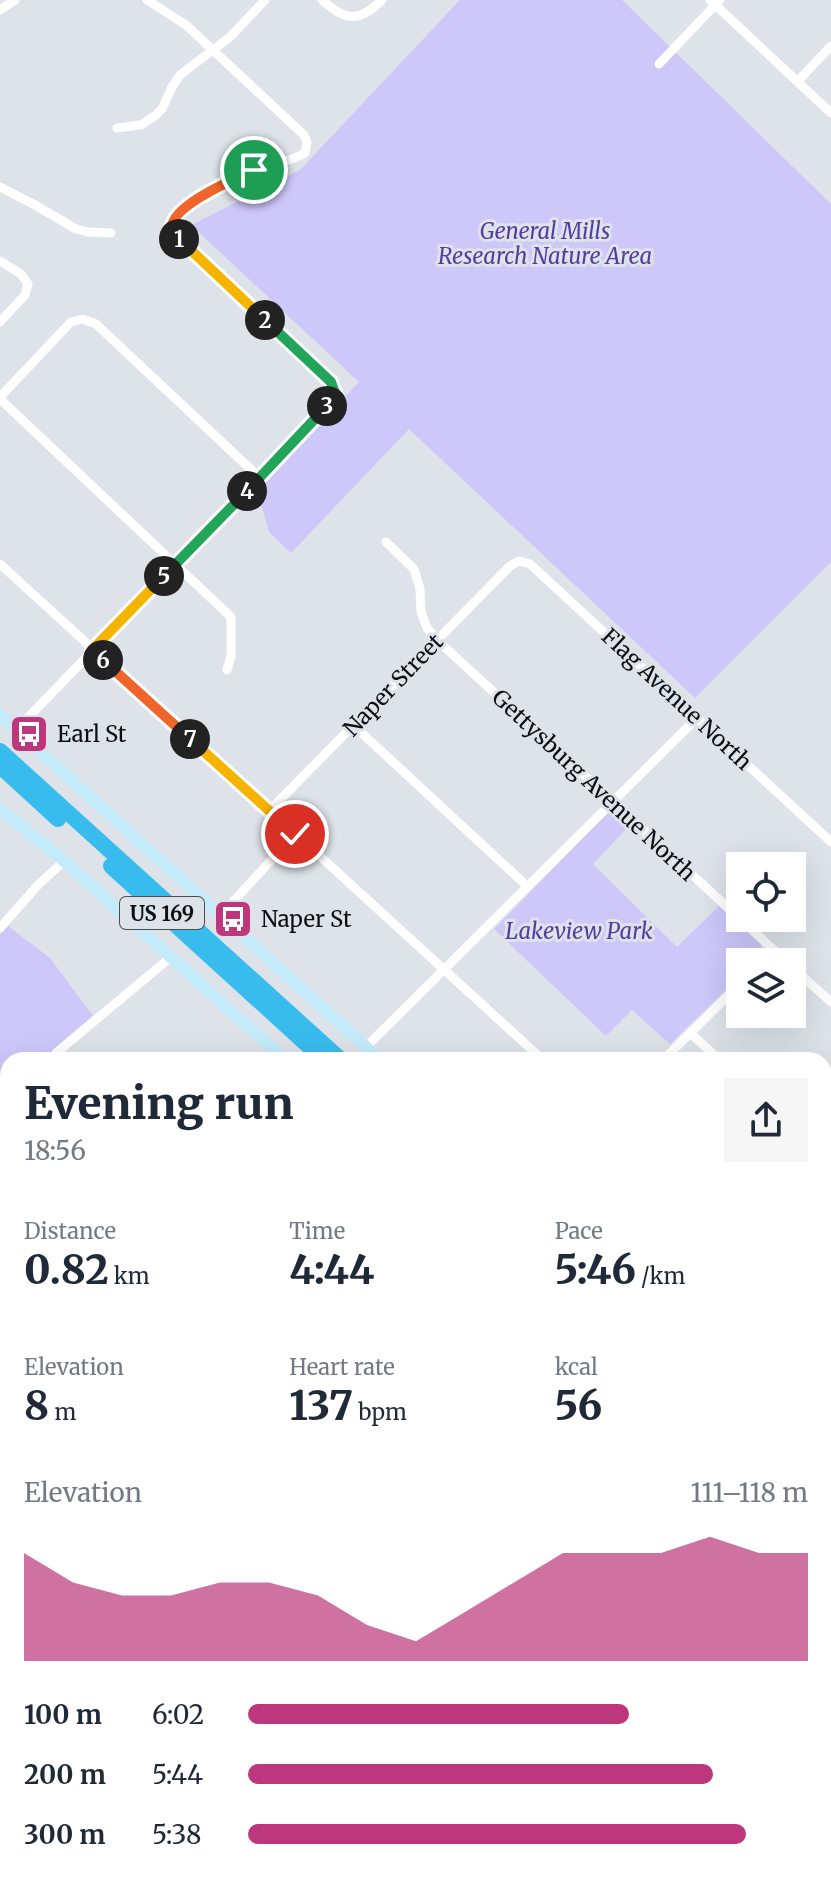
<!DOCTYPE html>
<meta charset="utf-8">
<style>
body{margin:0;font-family:Merriweather,serif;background:#f6f6f7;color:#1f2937;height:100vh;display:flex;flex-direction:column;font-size:30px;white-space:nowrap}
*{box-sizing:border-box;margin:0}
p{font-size:26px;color:#747a83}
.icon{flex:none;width:44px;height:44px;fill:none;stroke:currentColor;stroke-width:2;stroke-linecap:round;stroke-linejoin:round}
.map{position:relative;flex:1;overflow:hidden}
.sheet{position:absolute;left:0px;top:1052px;width:832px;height:830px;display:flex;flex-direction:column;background:#fff;border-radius:24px 24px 0 0;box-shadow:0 8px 32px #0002}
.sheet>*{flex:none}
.fabs{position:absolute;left:726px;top:852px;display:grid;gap:16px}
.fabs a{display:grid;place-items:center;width:80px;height:80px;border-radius:0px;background:#fff;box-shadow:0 8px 32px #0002;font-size:40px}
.pin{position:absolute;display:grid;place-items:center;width:68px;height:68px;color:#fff;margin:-34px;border:4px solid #fff;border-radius:50%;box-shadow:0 2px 8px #0007}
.km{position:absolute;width:40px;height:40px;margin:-20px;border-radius:50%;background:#222;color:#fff;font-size:22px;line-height:40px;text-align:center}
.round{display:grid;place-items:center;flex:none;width:84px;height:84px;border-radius:0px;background:#f6f6f7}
.summary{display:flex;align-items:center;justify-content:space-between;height:136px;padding:0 24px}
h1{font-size:44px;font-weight:800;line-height:60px}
.figures{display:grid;grid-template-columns:repeat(3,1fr);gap:12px;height:136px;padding:8px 24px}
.figures div{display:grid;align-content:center}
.figures b{font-size:40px;font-weight:800}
.figures small{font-size:22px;font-weight:400}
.figures p{font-size:22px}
.chart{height:224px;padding:16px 24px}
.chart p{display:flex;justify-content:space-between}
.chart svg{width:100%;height:144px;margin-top:8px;fill:#bc377c;opacity:.7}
ul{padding:0 24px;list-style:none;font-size:26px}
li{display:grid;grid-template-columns:128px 96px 1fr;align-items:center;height:60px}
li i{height:20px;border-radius:10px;background:#bc377c}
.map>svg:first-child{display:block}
.green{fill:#cdc7fa}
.water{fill:#3aa7b5}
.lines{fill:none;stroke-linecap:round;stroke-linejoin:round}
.street{stroke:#fff;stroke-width:9}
.secondary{stroke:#c3ebfa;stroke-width:12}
.highway{stroke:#38bced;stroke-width:16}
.rail{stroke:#4e5154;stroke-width:2;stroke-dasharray:10 10;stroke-linecap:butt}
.split-1-casing{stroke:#fff;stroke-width:16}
.split-2-casing{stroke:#fff;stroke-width:16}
.split-3-casing{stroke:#fff;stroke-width:16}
.split-4-casing{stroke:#fff;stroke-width:16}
.split-5-casing{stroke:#fff;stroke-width:16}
.split-6-casing{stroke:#fff;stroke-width:16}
.split-7-casing{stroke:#fff;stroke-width:16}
.split-8-casing{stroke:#fff;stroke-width:16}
.split-1{stroke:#f0652b;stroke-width:10}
.split-2{stroke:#f5b400;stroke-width:10}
.split-3{stroke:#22a559;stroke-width:10}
.split-4{stroke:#22a559;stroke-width:10}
.split-5{stroke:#22a559;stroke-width:10}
.split-6{stroke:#f5b400;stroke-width:10}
.split-7{stroke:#f0652b;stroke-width:10}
.split-8{stroke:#f5b400;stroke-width:10}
.labels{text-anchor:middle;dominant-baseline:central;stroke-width:6;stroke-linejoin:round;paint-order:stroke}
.shield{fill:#dde3e9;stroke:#4b4e51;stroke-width:2}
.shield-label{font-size:20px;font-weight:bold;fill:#0c0e10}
.park-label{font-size:22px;font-style:italic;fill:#553c9f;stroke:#dde3e9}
.street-label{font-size:22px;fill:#0c0e10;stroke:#dde3e9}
.poi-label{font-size:22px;fill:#0c0e10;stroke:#dde3e9;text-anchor:start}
</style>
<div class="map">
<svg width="831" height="1881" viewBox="0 0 831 1881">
<rect width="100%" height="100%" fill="#dde3e9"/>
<g class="green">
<polygon points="460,0 622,0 831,204 831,562 695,698 409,429 291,553 269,532 257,490 359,382 191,225 300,170"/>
<polygon points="616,812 630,825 593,864 677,947 719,906 761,944 762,954 754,962 740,962 740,976 670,1044 632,1010 606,1036 494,929 607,814"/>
<polygon points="8,926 50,958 93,1016 64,1040 66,1060 8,1060 8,1152 0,1111 0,935"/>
</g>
<polygon class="water" points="0,1111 8,1152 8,1552 0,1625"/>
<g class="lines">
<g class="street">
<path d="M322,0C345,21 359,23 382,0"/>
<polyline points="710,0 831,113"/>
<polyline points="0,10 15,0"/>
<polyline points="659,64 720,0"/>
<polyline points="798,81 831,46"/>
<polyline points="117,128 141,125 156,115 162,109 172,87 181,74 230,37 265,0"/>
<polyline points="0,187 35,205 76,229 88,232 111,233"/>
<polyline points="0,261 21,274 28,284 25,295 0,322"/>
<polyline points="0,397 71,322 83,319 96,324 260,478"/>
<polyline points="0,399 231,617 231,656 227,670"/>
<polyline points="386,542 414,569 420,589 421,612 427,628 437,640 787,962"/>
<polyline points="0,564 543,1060"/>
<polyline points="353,725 527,886"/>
<path d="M16,730L260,478L330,403L335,393L331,382L172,232C171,205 234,178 256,170C272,164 290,162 305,153L307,142L304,135L186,25L147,0"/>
<polyline points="269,811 510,566 519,561 530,564 831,842"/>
<polyline points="220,916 295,834"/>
<polyline points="0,928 38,885 64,861"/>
<polyline points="762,962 774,950"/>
<polyline points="792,967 831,1002"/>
<polyline points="690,1033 720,1060"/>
<polyline points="366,1047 697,718"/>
<polyline points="56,1053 171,957"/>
<polyline points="663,1060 740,984"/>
<polyline points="824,1155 831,1162"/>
<polyline points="560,1874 567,1881"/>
</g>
<g class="secondary">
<polyline points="0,715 380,1060"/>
<polyline points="0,809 64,861 285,1060"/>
<polyline points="824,1281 831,1274"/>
<polyline points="824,1440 831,1446"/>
<polyline points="824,1623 831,1630"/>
<polyline points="0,1816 8,1801"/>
</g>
<g class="highway">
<polyline points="0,751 341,1060"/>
<polyline points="0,766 58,819"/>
<polyline points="111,866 324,1060"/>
<polyline points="824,1499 831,1506"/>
<polyline points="824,1515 831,1522"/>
</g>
<g class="rail">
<polyline points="824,1493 831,1487"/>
<polyline points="63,1881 65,1874"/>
<polyline points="160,1881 173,1874"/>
</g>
</g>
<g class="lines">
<defs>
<path id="split-1" d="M179,239C176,236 173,233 172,229C169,206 237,178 254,170"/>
<polyline id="split-2" points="179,239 265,320"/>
<polyline id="split-3" points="265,320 331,382 335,393 327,406"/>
<polyline id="split-4" points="247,491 327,406"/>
<polyline id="split-5" points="164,576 247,491"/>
<polyline id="split-6" points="103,660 92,650 164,576"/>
<polyline id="split-7" points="103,660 190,739"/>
<polyline id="split-8" points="190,739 295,834"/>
</defs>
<use href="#split-1" class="split-1-casing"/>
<use href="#split-2" class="split-2-casing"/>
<use href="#split-3" class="split-3-casing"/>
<use href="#split-4" class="split-4-casing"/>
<use href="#split-5" class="split-5-casing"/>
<use href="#split-6" class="split-6-casing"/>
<use href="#split-7" class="split-7-casing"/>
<use href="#split-8" class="split-8-casing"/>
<use href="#split-1" class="split-1"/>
<use href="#split-2" class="split-2"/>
<use href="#split-3" class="split-3"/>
<use href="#split-4" class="split-4"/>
<use href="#split-5" class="split-5"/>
<use href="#split-6" class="split-6"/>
<use href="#split-7" class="split-7"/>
<use href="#split-8" class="split-8"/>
</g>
<defs>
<symbol id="bus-square" viewBox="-11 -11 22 22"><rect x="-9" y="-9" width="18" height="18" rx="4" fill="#bc377c" stroke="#dde3e9"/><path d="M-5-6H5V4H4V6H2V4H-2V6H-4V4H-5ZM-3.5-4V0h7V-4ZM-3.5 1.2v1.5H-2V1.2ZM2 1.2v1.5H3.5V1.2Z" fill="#fff"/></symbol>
</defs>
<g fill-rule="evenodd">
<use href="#bus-square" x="7" y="712" width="44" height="44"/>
<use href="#bus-square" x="211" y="897" width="44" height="44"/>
</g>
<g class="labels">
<rect class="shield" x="120" y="897" width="84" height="32" rx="6"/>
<g class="shield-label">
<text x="162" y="913">US 169</text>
</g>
<g class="park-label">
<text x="545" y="231">General Mills<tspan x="545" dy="25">Research Nature Area</tspan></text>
<text x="579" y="931">Lakeview Park</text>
</g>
<g class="street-label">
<text transform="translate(393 685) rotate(-46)">Naper Street</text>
<text transform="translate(677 699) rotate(43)">Flag Avenue North</text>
<text transform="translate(594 785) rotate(43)">Gettysburg Avenue North</text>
</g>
<g class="poi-label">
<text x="57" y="734">Earl St</text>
<text x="261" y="919">Naper St</text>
</g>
</g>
</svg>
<div class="fabs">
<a><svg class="icon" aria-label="locate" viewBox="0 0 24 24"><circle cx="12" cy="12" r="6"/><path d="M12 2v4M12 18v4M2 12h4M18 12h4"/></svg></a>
<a><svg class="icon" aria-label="layers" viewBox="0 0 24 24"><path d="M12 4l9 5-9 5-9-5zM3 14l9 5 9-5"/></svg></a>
</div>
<div class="pin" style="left:254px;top:170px;background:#1e9e55"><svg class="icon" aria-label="arrive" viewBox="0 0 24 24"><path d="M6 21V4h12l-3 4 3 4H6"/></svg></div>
<div class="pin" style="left:295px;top:834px;background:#d93025"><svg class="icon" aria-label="check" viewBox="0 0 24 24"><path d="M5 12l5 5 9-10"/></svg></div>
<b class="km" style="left:179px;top:239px">1</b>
<b class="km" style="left:265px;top:320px">2</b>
<b class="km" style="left:327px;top:406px">3</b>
<b class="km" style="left:247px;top:491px">4</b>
<b class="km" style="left:164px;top:576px">5</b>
<b class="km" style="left:103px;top:660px">6</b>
<b class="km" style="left:190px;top:739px">7</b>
<section class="sheet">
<div class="summary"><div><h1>Evening run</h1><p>18:56</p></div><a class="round"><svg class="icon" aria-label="share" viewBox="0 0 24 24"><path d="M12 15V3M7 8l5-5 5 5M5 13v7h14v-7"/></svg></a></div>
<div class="figures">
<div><p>Distance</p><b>0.82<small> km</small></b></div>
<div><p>Time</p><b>4:44</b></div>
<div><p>Pace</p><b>5:46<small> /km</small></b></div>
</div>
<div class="figures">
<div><p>Elevation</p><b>8<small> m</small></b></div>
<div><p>Heart rate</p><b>137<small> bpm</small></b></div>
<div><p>kcal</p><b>56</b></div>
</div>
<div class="chart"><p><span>Elevation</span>111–118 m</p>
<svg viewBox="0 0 160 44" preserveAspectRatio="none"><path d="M0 44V11L10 20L20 24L30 24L40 20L50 20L60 24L70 33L80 38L90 29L100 20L110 11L120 11L130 11L140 6L150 11L160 11V44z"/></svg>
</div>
<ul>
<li><b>100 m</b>6:02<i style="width:68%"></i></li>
<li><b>200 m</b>5:44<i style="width:83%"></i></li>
<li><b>300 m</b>5:38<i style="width:89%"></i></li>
</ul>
</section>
</div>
